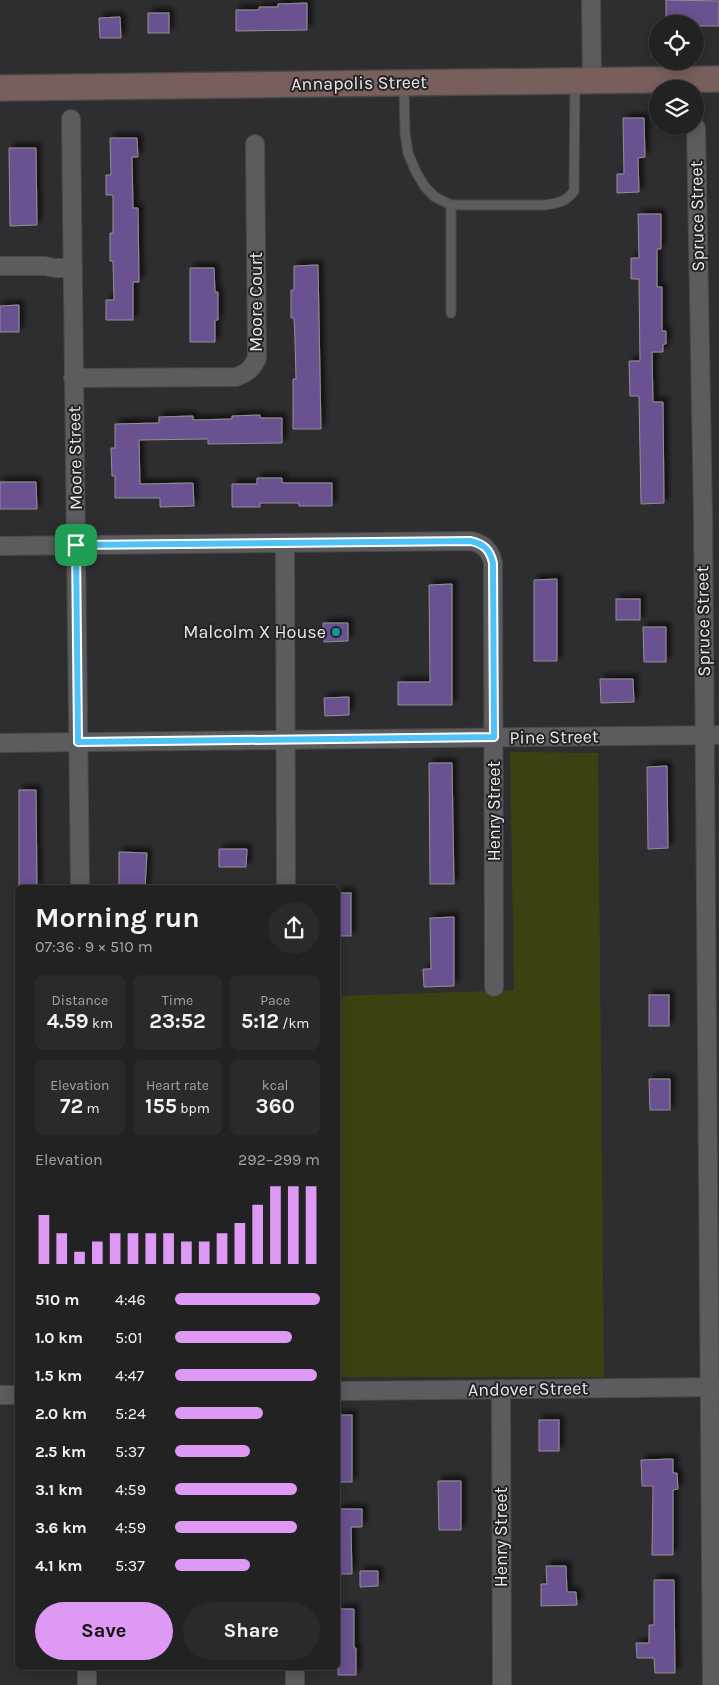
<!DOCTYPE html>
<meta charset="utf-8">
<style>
body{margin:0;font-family:Karla,sans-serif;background:#2a2a2b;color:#f1f3f6;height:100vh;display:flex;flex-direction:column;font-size:19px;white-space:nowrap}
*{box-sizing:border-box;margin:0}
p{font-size:16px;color:#a2a4a6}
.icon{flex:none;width:28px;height:28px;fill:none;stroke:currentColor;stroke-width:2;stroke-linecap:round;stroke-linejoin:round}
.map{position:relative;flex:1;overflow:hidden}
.panel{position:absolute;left:15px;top:885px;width:325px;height:785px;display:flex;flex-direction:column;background:#222223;border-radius:8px;box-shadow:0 2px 12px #0003,0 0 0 1px #3f3f41}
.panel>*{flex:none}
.buttons{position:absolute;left:649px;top:15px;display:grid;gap:10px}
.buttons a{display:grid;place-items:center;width:55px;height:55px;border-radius:50%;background:#222223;box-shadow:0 2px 12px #0003,0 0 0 1px #3f3f41;font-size:25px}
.pin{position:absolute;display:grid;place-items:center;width:42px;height:42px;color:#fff;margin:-21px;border-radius:10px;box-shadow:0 2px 8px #0006}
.round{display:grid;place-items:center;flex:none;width:52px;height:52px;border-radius:26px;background:#2a2a2b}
.head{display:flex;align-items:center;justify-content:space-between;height:85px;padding:0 20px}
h1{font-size:28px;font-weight:700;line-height:38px}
.metrics{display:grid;grid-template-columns:repeat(3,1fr);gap:8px;height:85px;padding:5px 20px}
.metrics div{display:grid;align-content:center;border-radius:8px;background:#2a2a2b;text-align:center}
.metrics b{font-size:21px;font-weight:700}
.metrics small{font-size:14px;font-weight:400}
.metrics p{font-size:14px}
.chart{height:140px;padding:10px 20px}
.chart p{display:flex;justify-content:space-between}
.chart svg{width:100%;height:90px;margin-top:5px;stroke:#dd99f4;stroke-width:6}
.cta{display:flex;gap:10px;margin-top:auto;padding:10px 20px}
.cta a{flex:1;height:58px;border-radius:30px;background:#dd99f4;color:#111;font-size:20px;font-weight:700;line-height:58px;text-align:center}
.cta a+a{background:#2a2a2b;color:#f1f3f6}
ul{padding:0 20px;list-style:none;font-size:16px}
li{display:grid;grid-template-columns:80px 60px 1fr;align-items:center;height:38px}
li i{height:12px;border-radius:6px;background:#dd99f4}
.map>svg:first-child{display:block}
.green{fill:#3d4112}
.building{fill:#6b518f;stroke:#919093;filter:url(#shadow)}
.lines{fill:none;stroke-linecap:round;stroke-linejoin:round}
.lane-casing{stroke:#49484a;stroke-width:11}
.street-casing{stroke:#49484a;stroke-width:20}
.secondary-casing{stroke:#49484a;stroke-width:28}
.lane{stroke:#5c5b5d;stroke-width:9}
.street{stroke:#5c5b5d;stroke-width:18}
.secondary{stroke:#795f5c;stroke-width:25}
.route-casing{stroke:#fff;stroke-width:10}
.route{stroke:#4fc3f7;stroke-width:6}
.culture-dot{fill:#0f9aa8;stroke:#242325;stroke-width:2}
.labels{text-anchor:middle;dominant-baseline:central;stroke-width:4;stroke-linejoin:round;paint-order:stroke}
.street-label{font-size:18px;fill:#e9e9ea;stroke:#242325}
.poi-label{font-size:18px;fill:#e9e9ea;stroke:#242325;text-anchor:end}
</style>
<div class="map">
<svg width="719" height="1685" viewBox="0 0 719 1685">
<defs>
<filter id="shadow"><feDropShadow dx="4.5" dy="-4.5" stdDeviation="2.5" flood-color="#0009"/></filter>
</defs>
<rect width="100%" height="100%" fill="#2e2d2f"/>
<polygon class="green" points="510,752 598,753 604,1377 338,1377 338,996 514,990"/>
<g class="building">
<polygon points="666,0 719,1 719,26 695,26 695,24 679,24 679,21 666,21"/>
<polygon points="307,3 307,30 236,31 236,10 259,10 259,7 278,7 278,4"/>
<rect x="148" y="13" width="21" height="20"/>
<polygon points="120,17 121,38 100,38 99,18"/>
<polygon points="623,118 644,118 645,157 638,158 639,192 617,193 617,174 624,174"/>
<polygon points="110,138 137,138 138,157 132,157 133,208 138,208 139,282 133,282 133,320 106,320 106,300 114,300 113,261 110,261 110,233 113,233 113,195 106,195 106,175 111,175"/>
<polygon points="9,148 36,148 37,225 10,226"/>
<polygon points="638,214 661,214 661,249 657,249 657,287 662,287 662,331 666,331 666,344 663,344 663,352 652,352 653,402 663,402 664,503 641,504 639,396 630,396 629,361 640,361 639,279 631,279 631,258 639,258"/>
<polygon points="318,265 321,429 293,429 293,379 296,379 295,340 294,318 291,318 291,290 294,290 294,266"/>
<polygon points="190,268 214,268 215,292 218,292 218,320 215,320 215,342 190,342"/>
<polygon points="19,305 19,332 0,332 0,306"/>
<polygon points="260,415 260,418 282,418 282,443 208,444 208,439 139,440 140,484 193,483 194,506 160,507 160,498 115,498 115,476 112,476 111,448 115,448 115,424 159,423 159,417 193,416 193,420 232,419 232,416"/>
<polygon points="257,478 282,478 282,483 332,483 332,506 299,506 299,503 260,503 260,507 232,507 232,484 257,484"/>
<polygon points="0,482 36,482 37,509 0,509"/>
<polygon points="557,579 557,661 534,661 534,580"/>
<polygon points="452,584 452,705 398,705 398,682 430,682 429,585"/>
<rect x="616" y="599" width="24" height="21"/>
<polygon points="323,623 348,623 348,641 324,642"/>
<polygon points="643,627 666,627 666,662 644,662"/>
<polygon points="600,679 633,679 634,702 601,703"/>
<polygon points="349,697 349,715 325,716 324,698"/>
<polygon points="429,763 452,763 454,884 430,884"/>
<polygon points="667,766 668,848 648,849 647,767"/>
<polygon points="19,790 36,790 37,888 19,888"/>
<polygon points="219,849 247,849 246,867 219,867"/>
<polygon points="119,852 147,853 145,888 119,888"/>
<rect x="338" y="893" width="13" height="43"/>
<polygon points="454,917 454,986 424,987 423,969 431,969 430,918"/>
<rect x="649" y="995" width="20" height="31"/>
<polygon points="649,1079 670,1079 670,1110 650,1110"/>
<rect x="338" y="1415" width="14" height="67"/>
<rect x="539" y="1420" width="20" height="31"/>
<polygon points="673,1459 673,1473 677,1473 678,1489 673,1490 673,1555 652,1555 653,1486 642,1486 641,1460"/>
<polygon points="438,1481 461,1481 461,1530 439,1530"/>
<polygon points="338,1509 362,1509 362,1527 351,1527 352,1574 338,1574"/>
<polygon points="546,1566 566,1566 567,1592 576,1592 577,1605 541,1606 541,1584 547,1584"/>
<polygon points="360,1571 378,1571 378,1586 360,1587"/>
<polygon points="654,1580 674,1580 675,1673 655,1673 654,1658 637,1658 636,1643 649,1643 649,1625 654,1625"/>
<polygon points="338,1609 354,1609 354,1648 356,1648 356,1675 338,1675"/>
</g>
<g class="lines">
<defs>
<g id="lane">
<path d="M404,85L405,133L408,153L416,172L425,187L435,197L451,205H545C558,203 566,202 574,191L575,83"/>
<polyline points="451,205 451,313"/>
</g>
<g id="street">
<polyline points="591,0 592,80"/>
<polyline points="71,119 80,888"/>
<polyline points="696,128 703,516 712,1685"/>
<polyline points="0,266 45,266 55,268 73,268"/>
<path d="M73,378L236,377C247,373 252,369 257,358L255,144"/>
<polyline points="285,543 286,888"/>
<path d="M0,546L471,541C484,544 490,550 493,563L494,987"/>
<polyline points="0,743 719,735"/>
<polyline points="501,1389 502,1685"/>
<polyline points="338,1391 719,1387"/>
<polyline points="0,1395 18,1395"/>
<polyline points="87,1668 87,1685"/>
<polyline points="295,1668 295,1685"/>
</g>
<polyline id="secondary" points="0,88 719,79"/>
</defs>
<use href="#lane" class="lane-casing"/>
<use href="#street" class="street-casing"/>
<use href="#secondary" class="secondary-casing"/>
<use href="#lane" class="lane"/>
<use href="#street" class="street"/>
<use href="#secondary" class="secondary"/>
</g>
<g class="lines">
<defs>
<path id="route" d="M471,541C484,544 490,550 493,563L494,737L78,742L76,545Z"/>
</defs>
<use href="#route" class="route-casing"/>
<use href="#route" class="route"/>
</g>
<circle class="culture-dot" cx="336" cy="632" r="5"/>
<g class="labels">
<g class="street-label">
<text transform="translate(359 83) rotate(-1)">Annapolis Street</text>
<text transform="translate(697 216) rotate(-91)">Spruce Street</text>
<text transform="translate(256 302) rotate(-90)">Moore Court</text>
<text transform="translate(75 458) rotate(-91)">Moore Street</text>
<text transform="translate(703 621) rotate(-91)">Spruce Street</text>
<text transform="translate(554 737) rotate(-1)">Pine Street</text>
<text transform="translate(494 811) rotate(-90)">Henry Street</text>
<text transform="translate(528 1389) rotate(-1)">Andover Street</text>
<text transform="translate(501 1537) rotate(-90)">Henry Street</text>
</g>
<g class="poi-label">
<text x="326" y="632">Malcolm X House</text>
</g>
</g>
</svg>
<div class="buttons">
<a><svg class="icon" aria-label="locate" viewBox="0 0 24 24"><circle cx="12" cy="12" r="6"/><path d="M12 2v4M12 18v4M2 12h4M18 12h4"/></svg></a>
<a><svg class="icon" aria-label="layers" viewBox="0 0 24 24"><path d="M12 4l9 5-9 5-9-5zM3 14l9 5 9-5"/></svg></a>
</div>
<div class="pin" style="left:76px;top:545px;background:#1e9e55"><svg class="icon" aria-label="arrive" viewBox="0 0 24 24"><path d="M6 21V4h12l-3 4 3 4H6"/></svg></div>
<section class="panel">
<div class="head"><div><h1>Morning run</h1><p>07:36 · 9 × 510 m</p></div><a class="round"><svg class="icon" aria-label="share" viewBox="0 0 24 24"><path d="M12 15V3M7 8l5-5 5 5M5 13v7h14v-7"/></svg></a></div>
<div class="metrics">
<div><p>Distance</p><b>4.59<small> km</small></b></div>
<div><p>Time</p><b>23:52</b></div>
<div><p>Pace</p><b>5:12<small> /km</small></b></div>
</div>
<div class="metrics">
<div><p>Elevation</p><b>72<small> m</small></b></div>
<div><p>Heart rate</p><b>155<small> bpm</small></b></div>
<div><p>kcal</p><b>360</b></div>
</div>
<div class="chart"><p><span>Elevation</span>292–299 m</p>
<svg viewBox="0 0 160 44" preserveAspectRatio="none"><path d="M5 44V20M15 44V29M25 44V38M35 44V33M45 44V29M55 44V29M65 44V29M75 44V29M85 44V33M95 44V33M105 44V29M115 44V24M125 44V15M135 44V6M145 44V6M155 44V6"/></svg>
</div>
<ul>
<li><b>510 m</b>4:46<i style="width:100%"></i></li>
<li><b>1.0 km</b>5:01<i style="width:81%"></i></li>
<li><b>1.5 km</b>4:47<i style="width:98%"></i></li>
<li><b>2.0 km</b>5:24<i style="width:61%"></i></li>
<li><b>2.5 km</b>5:37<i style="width:52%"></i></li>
<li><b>3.1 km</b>4:59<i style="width:84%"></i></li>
<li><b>3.6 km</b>4:59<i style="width:84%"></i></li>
<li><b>4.1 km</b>5:37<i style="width:52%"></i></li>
</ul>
<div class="cta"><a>Save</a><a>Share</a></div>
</section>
</div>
